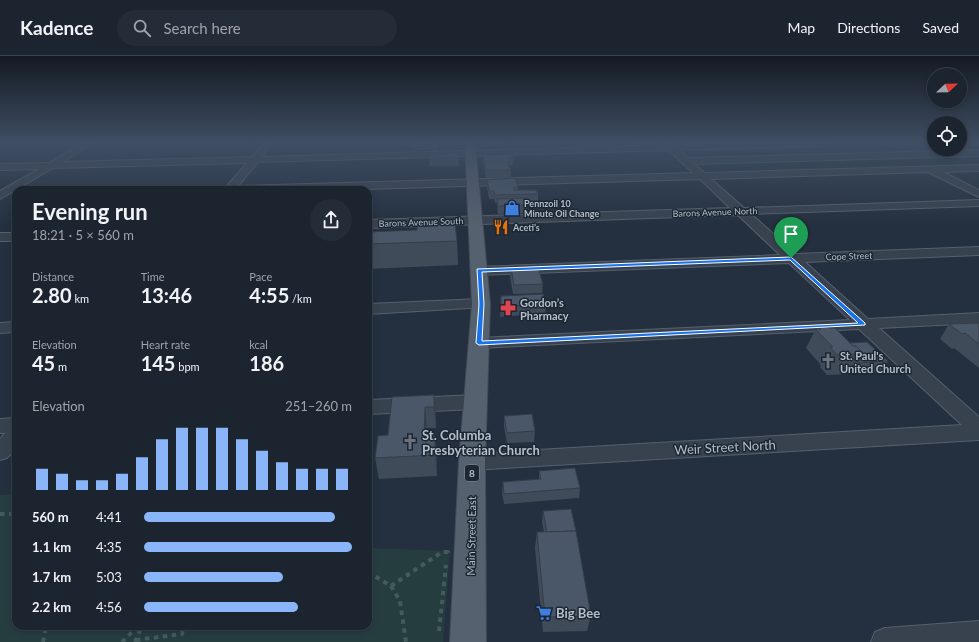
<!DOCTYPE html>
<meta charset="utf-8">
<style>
body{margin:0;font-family:Lato,sans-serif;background:#242c37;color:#f1f3f6;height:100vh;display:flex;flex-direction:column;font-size:15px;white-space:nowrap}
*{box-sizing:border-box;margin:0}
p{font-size:13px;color:#a0a4aa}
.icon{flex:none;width:22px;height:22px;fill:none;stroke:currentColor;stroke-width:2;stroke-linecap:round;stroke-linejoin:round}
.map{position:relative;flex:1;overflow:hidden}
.panel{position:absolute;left:12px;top:130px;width:360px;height:444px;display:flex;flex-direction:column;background:#1b242f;border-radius:12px;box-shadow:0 2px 6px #0003,0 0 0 1px #39414b}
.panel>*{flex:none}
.needle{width:26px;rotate:68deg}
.controls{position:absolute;left:927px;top:12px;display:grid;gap:8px}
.controls a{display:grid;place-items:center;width:40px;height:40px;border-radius:50%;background:#1b242f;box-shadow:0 2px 6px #0003,0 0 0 1px #39414b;font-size:20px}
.pin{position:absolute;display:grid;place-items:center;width:34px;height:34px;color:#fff;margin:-41px -17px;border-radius:50% 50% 50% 0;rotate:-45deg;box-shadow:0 0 4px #0007}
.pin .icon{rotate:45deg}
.round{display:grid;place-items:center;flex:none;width:42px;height:42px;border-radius:21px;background:#242c37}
.head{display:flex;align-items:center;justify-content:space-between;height:68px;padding:0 20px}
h1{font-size:22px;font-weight:700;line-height:30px}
.figures{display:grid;grid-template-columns:repeat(3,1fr);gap:6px;height:68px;padding:4px 20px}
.figures div{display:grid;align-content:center}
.figures b{font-size:20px;font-weight:700}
.figures small{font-size:11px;font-weight:400}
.figures p{font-size:11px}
.chart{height:112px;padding:8px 20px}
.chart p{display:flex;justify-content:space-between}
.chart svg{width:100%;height:72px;margin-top:4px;stroke:#8ab6f9;stroke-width:6}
ul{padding:0 20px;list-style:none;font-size:13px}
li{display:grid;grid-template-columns:64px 48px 1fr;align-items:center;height:30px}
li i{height:10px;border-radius:5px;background:#8ab6f9}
header{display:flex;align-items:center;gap:24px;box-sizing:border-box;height:56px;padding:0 20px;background:#1b242f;border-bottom:1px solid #39414b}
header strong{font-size:19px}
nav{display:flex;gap:22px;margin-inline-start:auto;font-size:14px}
.search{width:280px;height:36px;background:#242c37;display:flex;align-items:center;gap:10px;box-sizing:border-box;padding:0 14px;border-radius:22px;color:#a0a4aa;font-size:15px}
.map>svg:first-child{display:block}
.green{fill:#263d40}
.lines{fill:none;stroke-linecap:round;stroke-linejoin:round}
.minor-casing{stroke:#56606d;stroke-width:2}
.major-casing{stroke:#424b58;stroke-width:2}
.path{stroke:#445a5d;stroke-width:4;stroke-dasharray:4.5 4.5;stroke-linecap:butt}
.minor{fill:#38424f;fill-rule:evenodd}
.major{fill:#56616f;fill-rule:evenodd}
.wall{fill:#404b59}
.shaded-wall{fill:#343d49}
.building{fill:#4a5768;stroke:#343d49}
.route{fill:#1a73e8;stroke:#fff;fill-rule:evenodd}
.labels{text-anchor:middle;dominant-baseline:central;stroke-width:3;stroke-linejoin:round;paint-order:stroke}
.far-poi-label{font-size:9px;font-weight:bold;fill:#b5bdca;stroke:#1d2734;text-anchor:start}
.far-street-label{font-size:9px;fill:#b5bdca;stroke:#1d2734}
.shield{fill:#1d2734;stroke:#87909d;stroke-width:1}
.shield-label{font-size:10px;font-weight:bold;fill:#b5bdca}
.poi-label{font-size:11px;font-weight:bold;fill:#b5bdca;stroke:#1d2734;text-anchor:start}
.street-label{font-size:11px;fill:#b5bdca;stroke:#1d2734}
.near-poi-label{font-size:13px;font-weight:bold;fill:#b5bdca;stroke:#1d2734;text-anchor:start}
.near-street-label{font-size:13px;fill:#b5bdca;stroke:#1d2734}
</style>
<header>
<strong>Kadence</strong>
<div class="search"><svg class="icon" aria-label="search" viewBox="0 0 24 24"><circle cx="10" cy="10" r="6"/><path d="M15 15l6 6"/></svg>Search here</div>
<nav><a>Map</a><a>Directions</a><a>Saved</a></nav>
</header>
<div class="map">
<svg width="979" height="586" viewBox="0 0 979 586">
<rect width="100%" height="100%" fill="#24303f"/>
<polygon class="green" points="16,438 16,570 368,570 368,492 450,495 443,586 0,586 0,439"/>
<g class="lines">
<defs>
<g id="minor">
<path d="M82,87H93L63,106L252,101L264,87H273L262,101L663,89L662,87H671L673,89L832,87L828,90L679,94L688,102L979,94V100L694,108L705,117L979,109V115L943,116L979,134V141L928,116L711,123L744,152L979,144V150L751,158L796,198L979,191V199L805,206L868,263L979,257V267L879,272L979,361V384L472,414L464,412L461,406L464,400L472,398L962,369L859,273L479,292L473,291L471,287L473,283L479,282L850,264L789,207L479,219L474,218L472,215L474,212L479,211L780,199L738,159L368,172V164L730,152L700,123L330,134H218L219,132L226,131L247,107L53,112L0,143V135L39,113L0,114V108L49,107ZM669,94L693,117L238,130L258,106Z"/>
<rect x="0" y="177" width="16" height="8"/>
<polygon points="481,243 486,245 489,248 486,251 368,258 368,248"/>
<polygon points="16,266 16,276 0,277 0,267"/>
<polygon points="475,339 482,341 485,346 482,351 475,353 368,358 368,344"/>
<polygon points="16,362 16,392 7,402 0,404 0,383 5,377 0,377 0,363"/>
<polygon points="979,565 979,586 871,586 875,576 885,572"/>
</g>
<polygon id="major" points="465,87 475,87 490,248 485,406 486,586 450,586 459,406 472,248"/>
</defs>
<use href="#minor" class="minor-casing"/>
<use href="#major" class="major-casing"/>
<g class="path">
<polyline points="0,458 16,458"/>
<polyline points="368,516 391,530 400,545 406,586"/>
<polyline points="391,530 442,496 448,496 447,498"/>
<polyline points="439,575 446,509"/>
<polyline points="136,584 182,578 184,570"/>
<polyline points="43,586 46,570"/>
<polyline points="122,586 138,570"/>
<polyline points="135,586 142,570"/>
</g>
<use href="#minor" class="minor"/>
<use href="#major" class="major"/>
</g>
<g class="wall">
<polygon points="414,87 438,87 438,94 415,94"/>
<polygon points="483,87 505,87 505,90 484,91"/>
<rect x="632" y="87" width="24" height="1"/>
<polygon points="458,97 459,110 430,110 429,103"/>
<polygon points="483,99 513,102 513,109 509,109 511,114 511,121 486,122 483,106"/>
<polygon points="487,124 518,131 518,134 538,138 538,146 526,146 527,149 527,157 498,158 497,147 495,147 494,143 489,143 487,131"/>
<polygon points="368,176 457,185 458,209 368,213"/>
<polygon points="511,212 543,228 542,237 513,238 510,221"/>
<polygon points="501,240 546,248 545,257 500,261"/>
<polygon points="979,267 979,312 954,292 952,293 940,283 949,268"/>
<polygon points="818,269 829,272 850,287 888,305 882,316 854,317 853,318 827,319 820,311 821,309 806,292"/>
<polygon points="434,339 436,360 436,372 427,372 427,380 437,401 437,420 379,423 375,402"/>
<polygon points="504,360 535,375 534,386 507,387 504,371"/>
<polygon points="539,415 580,432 579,442 504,448 502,437 503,426 539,423"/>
<polygon points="543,455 591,560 587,575 543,576 535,492 537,476 544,476 542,466"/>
</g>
<g class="shaded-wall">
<polygon points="434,339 436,360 436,372 434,351"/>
<polygon points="425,351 427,372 426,401 424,380"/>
<polygon points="435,380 437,401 437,420 435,399"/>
</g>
<g class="building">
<polygon points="458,97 459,102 429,103 430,98"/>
<polygon points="512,98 513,102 508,102 509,106 507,106 511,114 486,114 483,99"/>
<polygon points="515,122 518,131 514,131 514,134 536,134 538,138 495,139 494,135 489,135 487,124"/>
<polygon points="525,142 527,149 498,150 497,143"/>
<polygon points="455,166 457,185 368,188 368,176 417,174 417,167"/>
<polygon points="538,211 543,228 514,229 511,212"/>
<polygon points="543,238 546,248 501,251 501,240"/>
<polygon points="979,267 979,288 965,277 962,278 949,268"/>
<polygon points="825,268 829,272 835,272 853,290 856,290 864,298 837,299 830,291 833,291 815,273 821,273 818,269"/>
<polygon points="867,286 888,305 859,307 864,298 856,290 853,290 850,287"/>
<polygon points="434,339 434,351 425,351 424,380 435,380 435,399 375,402 378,380 388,379 392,341"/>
<polygon points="532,358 535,375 507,377 504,360"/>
<polygon points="575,412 580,432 504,438 503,426 541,423 539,415"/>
<polygon points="571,453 576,475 547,476 543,455"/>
<polygon points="576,475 591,560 545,561 537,476"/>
</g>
<linearGradient id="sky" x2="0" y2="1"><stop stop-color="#141a23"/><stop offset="0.51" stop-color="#3f4e63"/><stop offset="1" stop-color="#3f4e63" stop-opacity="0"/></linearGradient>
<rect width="979" height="169" fill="url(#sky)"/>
<path class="route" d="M791,201L865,267V269L479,289L476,287L479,248L477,213ZM790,204L858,267L482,285L484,248L482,216Z"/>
<defs>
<symbol id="shop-bare" viewBox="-9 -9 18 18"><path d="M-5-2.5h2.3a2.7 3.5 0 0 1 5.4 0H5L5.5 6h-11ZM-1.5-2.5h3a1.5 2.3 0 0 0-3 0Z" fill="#3f7fe0" stroke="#1d2734" stroke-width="2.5" paint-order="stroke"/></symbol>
<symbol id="restaurant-bare" viewBox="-9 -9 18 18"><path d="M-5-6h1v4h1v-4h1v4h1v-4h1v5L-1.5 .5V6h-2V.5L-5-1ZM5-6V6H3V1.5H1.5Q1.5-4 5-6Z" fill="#e8710a" stroke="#1d2734" stroke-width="2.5" paint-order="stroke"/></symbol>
<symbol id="pharmacy-bare" viewBox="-9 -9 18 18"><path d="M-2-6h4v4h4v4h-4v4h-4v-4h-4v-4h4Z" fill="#e0444e" stroke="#1d2734" stroke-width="2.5" paint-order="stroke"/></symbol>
<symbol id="church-bare" viewBox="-9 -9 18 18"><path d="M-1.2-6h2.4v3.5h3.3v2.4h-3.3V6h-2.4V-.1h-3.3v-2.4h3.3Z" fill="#6b7280" stroke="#1d2734" stroke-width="2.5" paint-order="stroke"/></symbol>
<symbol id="supermarket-bare" viewBox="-9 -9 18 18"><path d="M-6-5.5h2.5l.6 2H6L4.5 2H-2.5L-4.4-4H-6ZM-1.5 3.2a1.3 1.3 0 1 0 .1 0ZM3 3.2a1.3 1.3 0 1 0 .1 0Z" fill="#3f7fe0" stroke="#1d2734" stroke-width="2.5" paint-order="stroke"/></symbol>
</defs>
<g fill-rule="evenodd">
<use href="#shop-bare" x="501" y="141" width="22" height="22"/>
<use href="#restaurant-bare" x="490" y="160" width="22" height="22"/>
<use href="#pharmacy-bare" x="497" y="241" width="22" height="22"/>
<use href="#church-bare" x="817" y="294" width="22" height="22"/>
<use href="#church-bare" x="399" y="375" width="22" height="22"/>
<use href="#supermarket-bare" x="533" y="546" width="22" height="22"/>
</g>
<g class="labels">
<g class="far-poi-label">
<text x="524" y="147">Pennzoil 10<tspan x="524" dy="10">Minute Oil Change</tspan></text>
<text x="513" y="171">Aceti’s</text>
</g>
<g class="far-street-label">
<text transform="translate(715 156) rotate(-2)">Barons Avenue North</text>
<text transform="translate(421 166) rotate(-2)">Barons Avenue South</text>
<text transform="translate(849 200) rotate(-2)">Cope Street</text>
</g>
<rect class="shield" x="465" y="409" width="14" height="16" rx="3"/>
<g class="shield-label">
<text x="472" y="417">8</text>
</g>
<g class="poi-label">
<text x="520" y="246">Gordon’s<tspan x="520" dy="13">Pharmacy</tspan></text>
<text x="840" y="299">St. Paul's<tspan x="840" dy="13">United Church</tspan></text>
</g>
<g class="street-label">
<text transform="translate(471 480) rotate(-89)">Main Street East</text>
</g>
<g class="near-poi-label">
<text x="422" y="379">St. Columba<tspan x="422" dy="15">Presbyterian Church</tspan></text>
<text x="556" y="557">Big Bee</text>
</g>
<g class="near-street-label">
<text transform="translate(725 391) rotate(-3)">Weir Street North</text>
</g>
</g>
</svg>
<div class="controls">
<a><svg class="needle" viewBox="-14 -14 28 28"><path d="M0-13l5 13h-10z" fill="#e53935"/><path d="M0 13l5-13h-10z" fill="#a0a4aa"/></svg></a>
<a><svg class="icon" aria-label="locate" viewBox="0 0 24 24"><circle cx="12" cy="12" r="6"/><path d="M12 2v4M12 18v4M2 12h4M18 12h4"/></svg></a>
</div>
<div class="pin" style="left:791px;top:202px;background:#1e9e55"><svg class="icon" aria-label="arrive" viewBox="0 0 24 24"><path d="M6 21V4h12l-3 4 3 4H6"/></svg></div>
<section class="panel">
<div class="head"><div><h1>Evening run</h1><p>18:21 · 5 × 560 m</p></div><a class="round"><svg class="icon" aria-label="share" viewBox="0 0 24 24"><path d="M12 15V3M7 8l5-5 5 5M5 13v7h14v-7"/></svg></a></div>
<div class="figures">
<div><p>Distance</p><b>2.80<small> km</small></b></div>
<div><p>Time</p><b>13:46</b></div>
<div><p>Pace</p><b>4:55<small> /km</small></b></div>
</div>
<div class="figures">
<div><p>Elevation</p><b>45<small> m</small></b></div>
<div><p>Heart rate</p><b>145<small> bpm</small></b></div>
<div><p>kcal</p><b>186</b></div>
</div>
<div class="chart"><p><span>Elevation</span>251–260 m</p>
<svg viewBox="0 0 160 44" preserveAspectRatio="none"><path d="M5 44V31M15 44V34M25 44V38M35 44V38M45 44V34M55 44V24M65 44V13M75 44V6M85 44V6M95 44V6M105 44V13M115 44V20M125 44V27M135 44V31M145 44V31M155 44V31"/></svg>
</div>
<ul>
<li><b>560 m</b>4:41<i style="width:92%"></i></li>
<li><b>1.1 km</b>4:35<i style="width:100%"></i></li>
<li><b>1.7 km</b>5:03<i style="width:67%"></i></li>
<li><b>2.2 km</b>4:56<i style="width:74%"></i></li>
</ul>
</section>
</div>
